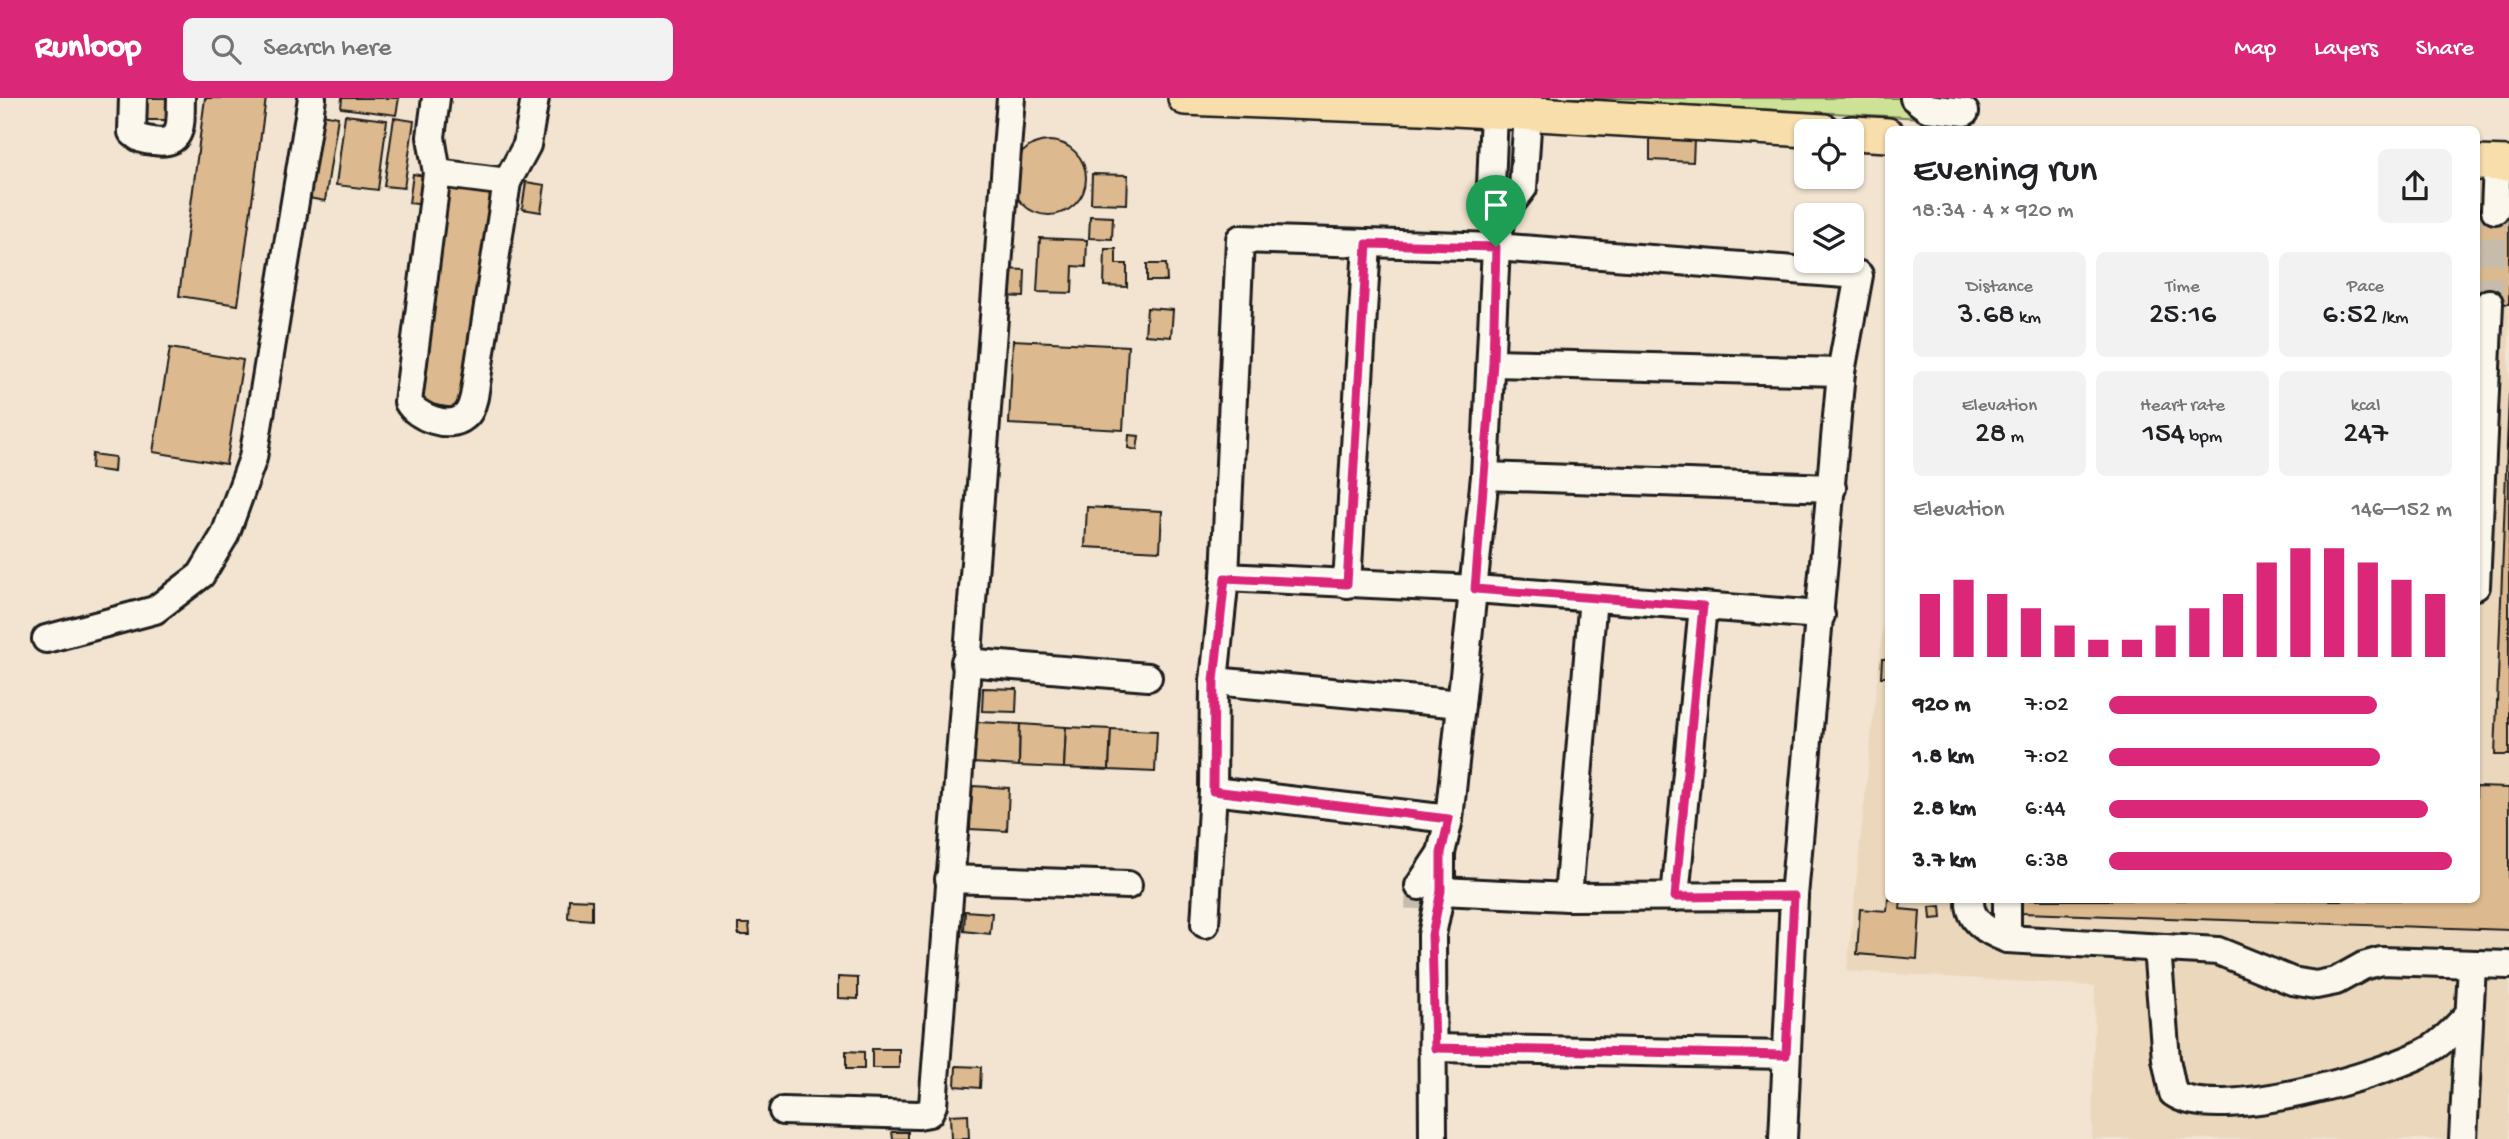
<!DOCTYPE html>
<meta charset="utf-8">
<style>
body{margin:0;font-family:"Gochi Hand",sans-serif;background:#f2f2f2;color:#202124;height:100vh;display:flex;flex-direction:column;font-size:26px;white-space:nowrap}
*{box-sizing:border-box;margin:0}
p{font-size:23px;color:#757577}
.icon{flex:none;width:38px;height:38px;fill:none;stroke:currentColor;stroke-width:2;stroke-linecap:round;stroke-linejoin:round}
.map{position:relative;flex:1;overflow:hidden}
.drawer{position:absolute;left:1885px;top:28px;width:595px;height:777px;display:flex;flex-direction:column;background:#fff;border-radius:10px;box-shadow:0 2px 5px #0004}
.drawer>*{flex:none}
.buttons{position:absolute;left:1794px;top:21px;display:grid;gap:14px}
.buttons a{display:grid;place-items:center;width:70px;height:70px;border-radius:10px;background:#fff;box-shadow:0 2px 5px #0004;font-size:35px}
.pin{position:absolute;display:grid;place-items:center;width:60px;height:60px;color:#fff;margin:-72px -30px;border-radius:50% 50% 50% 0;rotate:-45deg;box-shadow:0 0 7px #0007}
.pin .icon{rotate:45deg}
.round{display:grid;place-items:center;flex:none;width:74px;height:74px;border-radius:10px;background:#f2f2f2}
.head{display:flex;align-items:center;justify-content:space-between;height:119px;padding:0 28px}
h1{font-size:38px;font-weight:600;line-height:52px}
.figures{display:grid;grid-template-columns:repeat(3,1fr);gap:10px;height:119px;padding:7px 28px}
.figures div{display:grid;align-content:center;border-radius:10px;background:#f2f2f2;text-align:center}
.figures b{font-size:30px;font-weight:600}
.figures small{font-size:19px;font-weight:400}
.figures p{font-size:19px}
.chart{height:196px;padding:14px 28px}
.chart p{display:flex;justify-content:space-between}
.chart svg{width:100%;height:126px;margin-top:7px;stroke:#db2777;stroke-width:6}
ul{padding:0 28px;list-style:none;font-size:23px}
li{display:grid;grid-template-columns:112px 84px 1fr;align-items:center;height:52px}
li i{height:18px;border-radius:9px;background:#db2777}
header{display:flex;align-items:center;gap:42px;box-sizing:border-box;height:98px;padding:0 35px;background:#db2777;color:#fff}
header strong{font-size:33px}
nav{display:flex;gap:38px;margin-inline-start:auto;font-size:24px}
.search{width:490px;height:63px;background:#f2f2f2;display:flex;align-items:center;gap:18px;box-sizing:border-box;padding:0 24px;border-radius:10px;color:#757577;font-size:26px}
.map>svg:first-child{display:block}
.built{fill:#ebd7bc}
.green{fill:#cee297;stroke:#757f5a;stroke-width:2}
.building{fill:#dcb98e;stroke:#1c1c1c;stroke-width:2}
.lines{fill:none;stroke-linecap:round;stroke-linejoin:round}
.minor-tunnel{stroke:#c7bcac;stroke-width:26;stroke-dasharray:26 13;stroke-linecap:butt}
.minor-casing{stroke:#1c1c1c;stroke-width:32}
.major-casing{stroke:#1c1c1c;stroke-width:38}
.minor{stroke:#fbf7ec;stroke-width:26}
.major{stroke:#f8deab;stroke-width:33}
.route-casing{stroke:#fff;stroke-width:14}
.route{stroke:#db2777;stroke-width:9}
</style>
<header>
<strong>Runloop</strong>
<div class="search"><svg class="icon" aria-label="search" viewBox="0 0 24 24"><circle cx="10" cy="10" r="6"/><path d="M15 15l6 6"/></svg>Search here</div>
<nav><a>Map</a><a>Layers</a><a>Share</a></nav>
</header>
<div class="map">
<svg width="2509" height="1041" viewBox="0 0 2509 1041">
<rect width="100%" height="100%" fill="#f2e4d0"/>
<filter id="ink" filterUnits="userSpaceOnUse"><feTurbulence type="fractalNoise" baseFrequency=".0143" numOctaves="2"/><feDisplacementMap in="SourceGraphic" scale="14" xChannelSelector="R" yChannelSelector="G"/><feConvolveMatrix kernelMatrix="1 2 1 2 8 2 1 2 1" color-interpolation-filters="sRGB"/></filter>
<g filter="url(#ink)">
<polygon class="built" points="2476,84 2509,85 2509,1041 2092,1041 2095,888 1847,873 1888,477 1888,802 2476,802"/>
<polygon class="green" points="1558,0 1906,0 1923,20"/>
<g class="building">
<polygon points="144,0 168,0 167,22 143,22"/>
<polygon points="205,0 266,0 238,207 179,198"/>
<polygon points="342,0 399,0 396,17 341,10"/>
<polygon points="317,15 338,19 325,103 303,99"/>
<polygon points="345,17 387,22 378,92 336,87"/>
<polygon points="394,20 414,23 404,90 384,88"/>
<polygon points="1650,40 1694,42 1693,64 1650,62"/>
<circle cx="1049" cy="80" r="37"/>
<polygon points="413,76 431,79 427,107 409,105"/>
<polygon points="1092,76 1128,77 1127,106 1091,105"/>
<polygon points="449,80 494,87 460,311 415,304"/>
<polygon points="526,84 545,87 541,114 522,111"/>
<polygon points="2476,111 2509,113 2509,206 2476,204"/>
<polygon points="1090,118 1113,119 1112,141 1089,140"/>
<polygon points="1040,140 1087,142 1086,169 1073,168 1072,195 1037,194"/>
<polygon points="1105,151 1116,151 1116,166 1127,166 1127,189 1104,188"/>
<polygon points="1147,166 1166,166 1167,183 1147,183"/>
<polygon points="1002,171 1025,172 1024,199 1000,198"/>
<polygon points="1147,210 1173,212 1171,239 1145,237"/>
<polygon points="1013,242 1128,248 1123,332 1009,326"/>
<polygon points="170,250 243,262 226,366 153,354"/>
<polygon points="2509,296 2509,657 2495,657"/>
<polygon points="1129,337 1139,338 1137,352 1128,350"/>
<polygon points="92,356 115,359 114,374 91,371"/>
<polygon points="1087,409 1162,413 1160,453 1085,449"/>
<polygon points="1882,561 1888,561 1888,579 1881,579"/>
<polygon points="983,590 1017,591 1016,614 982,613"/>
<polygon points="975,624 1020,626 1019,668 973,665"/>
<polygon points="1020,626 1066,629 1064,670 1019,668"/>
<polygon points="1066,629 1111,631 1109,672 1064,670"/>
<polygon points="1111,631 1157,633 1155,674 1109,672"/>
<polygon points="972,688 1009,690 1007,733 970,731"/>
<polygon points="2476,689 2509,690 2509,832 2022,815 2022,802 2476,802"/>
<polygon points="569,801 592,802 592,822 568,820"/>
<polygon points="1888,801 1901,802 1900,811 1920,813 1917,861 1857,856 1860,811 1887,813"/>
<polygon points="1941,808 1942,820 1931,821 1930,809"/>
<polygon points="965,813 992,815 990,836 964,833"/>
<polygon points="738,826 749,826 750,837 738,837"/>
<polygon points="838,879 858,880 858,901 838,900"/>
<rect x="872" y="951" width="27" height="19"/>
<polygon points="846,953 864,954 864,971 846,971"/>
<polygon points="956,968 981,969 980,990 955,988"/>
<polygon points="968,1016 969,1041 951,1041 950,1017"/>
<polygon points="892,1034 908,1034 908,1041 893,1041"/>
</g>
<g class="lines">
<g class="minor-tunnel">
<polyline points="2489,205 2495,112"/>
<polyline points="1418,811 1419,788"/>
</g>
<defs>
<g id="minor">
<path d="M133,0L132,34C139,41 144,42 153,43C185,48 180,24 181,0"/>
<path d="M436,0L431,39L437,75L408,304C416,319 449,332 464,319C471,314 472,306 474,299L507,84L527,47L535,0"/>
<polyline points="1914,0 1927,10 1965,14"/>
<polyline points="437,75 507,84"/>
<polyline points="2495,112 2497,66"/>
<polyline points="1501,118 1523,90 1528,16"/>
<polyline points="1493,265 1841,274"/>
<polyline points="1485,378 1832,390"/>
<polyline points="1225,479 1475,491 1821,517"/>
<polyline points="1347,486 1367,146"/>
<polyline points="2476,488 2489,205"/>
<polyline points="46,541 155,512 201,477 225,437 253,360 312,0"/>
<polyline points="965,564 1148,579"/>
<polyline points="1214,583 1461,606"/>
<polyline points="1213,693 1449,721"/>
<polyline points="949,781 1128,787"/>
<polyline points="1419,788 1441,755"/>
<polyline points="1441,793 1568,799 1794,798"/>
<polyline points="1568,799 1593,499"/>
<polyline points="1675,799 1703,508"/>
<path d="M1970,802C1969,824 1989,834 2007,841"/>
<polyline points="2007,802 2007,841 2218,853 2292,883 2316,887 2336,883 2363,868 2381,863 2509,867"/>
<polyline points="1205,826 1213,693 1214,583 1225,479 1240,141 1496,149 1859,177 1841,274 1794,798 1783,1041"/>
<path d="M2157,850L2166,961L2173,995C2216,1026 2384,977 2429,952C2445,943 2456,929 2469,916"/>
<polyline points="1435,950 1786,957"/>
<polyline points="783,1013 918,1017 929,1015 933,1007 1011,0"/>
<polyline points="1433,1041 1432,837 1441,793 1441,755 1449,721 1485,378 1496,149 1501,118 1491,89 1494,14"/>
<polyline points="2463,1041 2472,867"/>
</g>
<g id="major">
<polyline points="1185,0 1421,9 1824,33"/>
<polyline points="1852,35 1888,37"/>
<polyline points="2476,65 2509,66"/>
</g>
</defs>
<use href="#minor" class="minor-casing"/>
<use href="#major" class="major-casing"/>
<use href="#minor" class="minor"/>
<use href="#major" class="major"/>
</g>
</g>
<g class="lines" filter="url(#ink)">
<defs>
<polygon id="route" points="1367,146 1496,149 1493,265 1475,491 1703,508 1675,799 1794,798 1786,957 1435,950 1432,837 1441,793 1441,755 1449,721 1213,693 1214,583 1225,480 1347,486"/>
</defs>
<use href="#route" class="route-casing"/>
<use href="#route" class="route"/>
</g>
</svg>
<div class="buttons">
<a><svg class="icon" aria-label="locate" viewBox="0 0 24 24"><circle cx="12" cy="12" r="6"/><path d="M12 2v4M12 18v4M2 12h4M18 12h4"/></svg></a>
<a><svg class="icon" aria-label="layers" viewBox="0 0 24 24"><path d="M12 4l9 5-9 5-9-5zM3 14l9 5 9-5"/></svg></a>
</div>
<div class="pin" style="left:1496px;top:149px;background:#1e9e55"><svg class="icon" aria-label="arrive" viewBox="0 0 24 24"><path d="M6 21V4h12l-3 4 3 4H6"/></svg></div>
<section class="drawer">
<div class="head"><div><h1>Evening run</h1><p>18:34 · 4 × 920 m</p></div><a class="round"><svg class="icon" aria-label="share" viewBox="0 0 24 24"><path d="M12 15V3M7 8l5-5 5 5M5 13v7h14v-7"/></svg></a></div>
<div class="figures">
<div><p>Distance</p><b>3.68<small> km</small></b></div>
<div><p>Time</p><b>25:16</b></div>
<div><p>Pace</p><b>6:52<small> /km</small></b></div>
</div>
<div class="figures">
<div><p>Elevation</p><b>28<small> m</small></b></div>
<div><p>Heart rate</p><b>154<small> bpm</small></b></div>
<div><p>kcal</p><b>247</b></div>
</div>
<div class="chart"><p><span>Elevation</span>146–152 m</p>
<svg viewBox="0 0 160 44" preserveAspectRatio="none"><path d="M5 44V22M15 44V17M25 44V22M35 44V27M45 44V33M55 44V38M65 44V38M75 44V33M85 44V27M95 44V22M105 44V11M115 44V6M125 44V6M135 44V11M145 44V17M155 44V22"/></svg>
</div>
<ul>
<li><b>920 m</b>7:02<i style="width:78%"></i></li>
<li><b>1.8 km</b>7:02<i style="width:79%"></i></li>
<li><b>2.8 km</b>6:44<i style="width:93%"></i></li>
<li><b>3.7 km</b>6:38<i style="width:100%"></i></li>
</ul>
</section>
</div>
